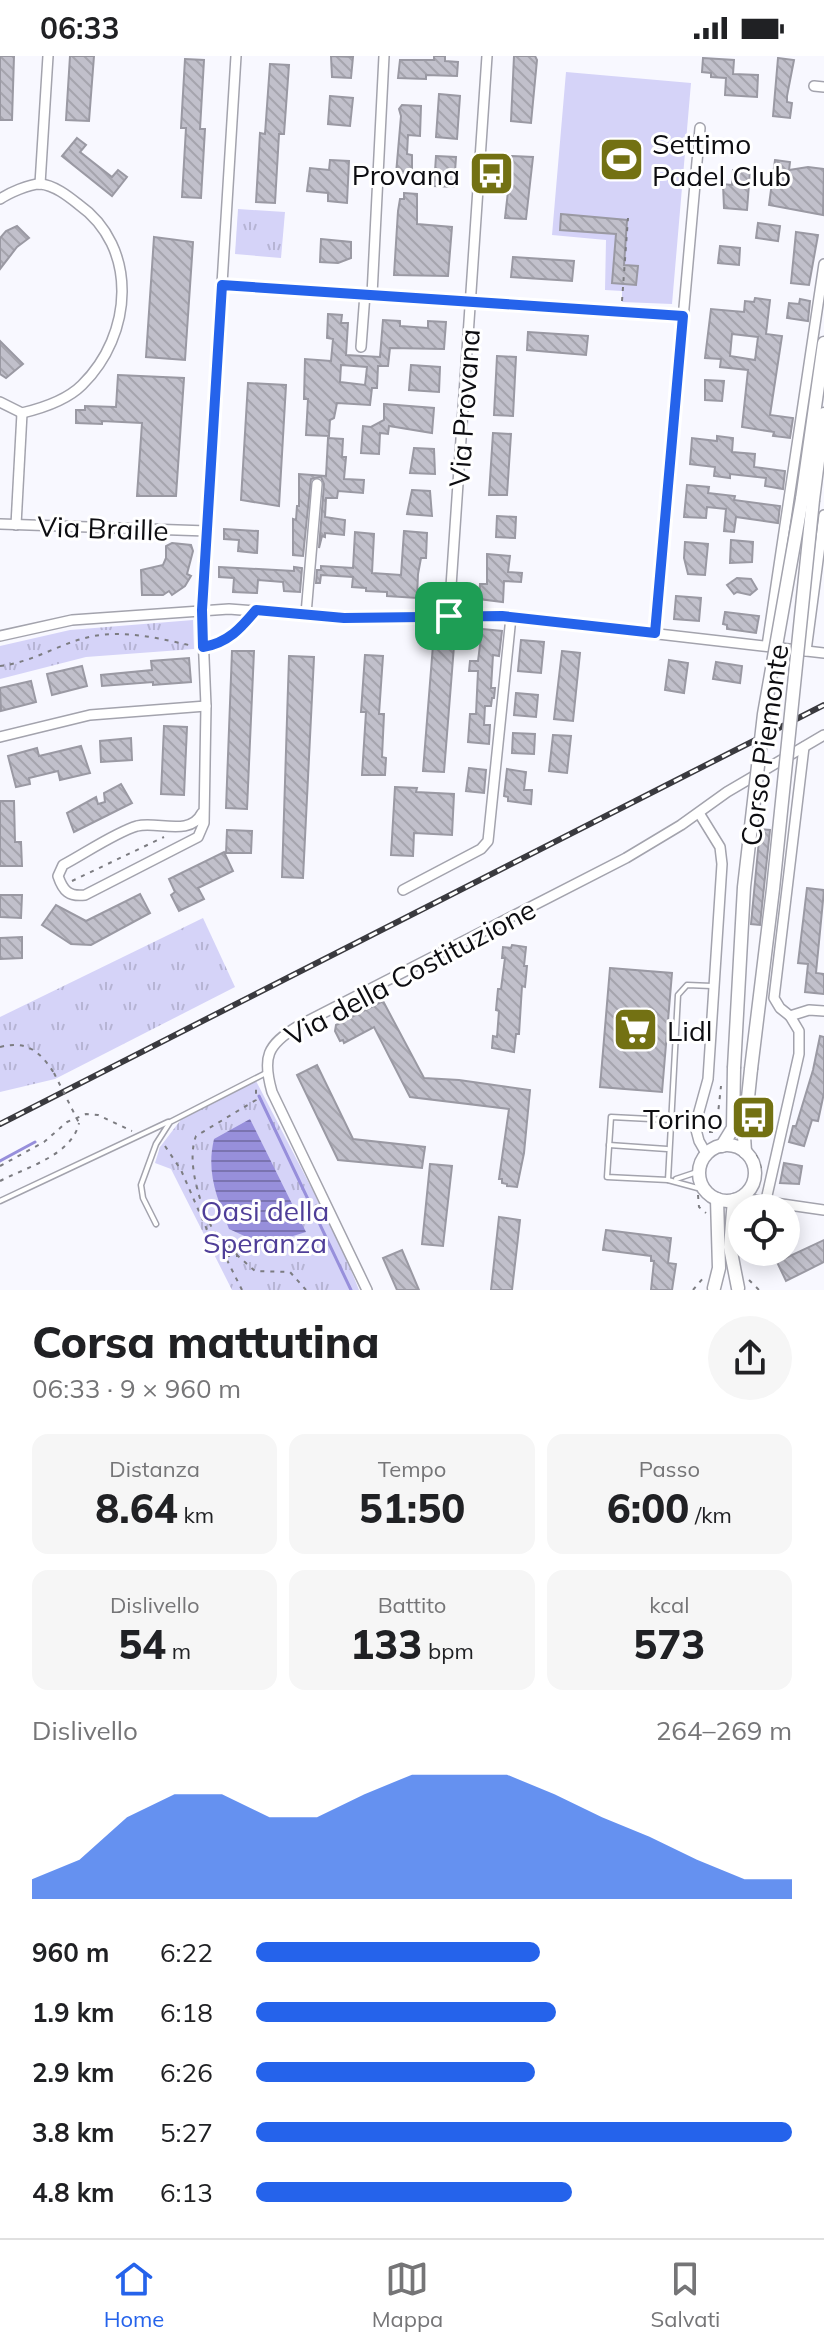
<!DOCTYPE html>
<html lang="it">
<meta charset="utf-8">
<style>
body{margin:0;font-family:Mulish,sans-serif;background:#f6f6f6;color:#202124;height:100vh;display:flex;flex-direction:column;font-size:30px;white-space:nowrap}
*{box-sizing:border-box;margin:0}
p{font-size:26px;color:#757577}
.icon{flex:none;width:44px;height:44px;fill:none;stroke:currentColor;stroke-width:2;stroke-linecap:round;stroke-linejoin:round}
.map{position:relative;height:1234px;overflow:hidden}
.details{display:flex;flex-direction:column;background:#fff;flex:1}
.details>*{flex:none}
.controls{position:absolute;left:728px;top:1138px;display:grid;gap:16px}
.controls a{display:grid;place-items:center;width:72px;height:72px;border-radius:50%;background:#fff;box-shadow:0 4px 20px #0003;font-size:40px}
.pin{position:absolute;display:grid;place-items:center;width:68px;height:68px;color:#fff;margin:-34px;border-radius:16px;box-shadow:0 4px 12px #0006}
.round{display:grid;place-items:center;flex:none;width:84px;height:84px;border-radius:42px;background:#f6f6f6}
.head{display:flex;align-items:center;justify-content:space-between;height:136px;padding:0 32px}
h1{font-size:44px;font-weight:800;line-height:60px}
.metrics{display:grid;grid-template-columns:repeat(3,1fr);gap:12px;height:136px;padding:8px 32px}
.metrics div{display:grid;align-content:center;border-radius:16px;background:#f6f6f6;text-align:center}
.metrics b{font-size:40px;font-weight:800}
.metrics small{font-size:22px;font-weight:400}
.metrics p{font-size:22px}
.chart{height:224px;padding:16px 32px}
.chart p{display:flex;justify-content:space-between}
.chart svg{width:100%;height:144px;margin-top:8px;fill:#2563eb;opacity:.7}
ul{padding:0 32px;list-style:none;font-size:26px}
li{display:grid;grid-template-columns:128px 96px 1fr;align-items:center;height:60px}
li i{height:20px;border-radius:10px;background:#2563eb}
.status{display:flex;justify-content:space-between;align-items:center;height:56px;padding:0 40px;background:#fff;direction:ltr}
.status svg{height:22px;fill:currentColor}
.tab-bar{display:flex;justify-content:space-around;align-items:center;height:112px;border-top:2px solid #e0e0e0;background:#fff;font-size:22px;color:#757577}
.tab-bar a{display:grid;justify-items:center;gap:4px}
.tab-bar .active{color:#2563eb}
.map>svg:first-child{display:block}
.grass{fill:url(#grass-tufts)}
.pitch{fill:#d5d3f8}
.water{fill:url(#water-rules)}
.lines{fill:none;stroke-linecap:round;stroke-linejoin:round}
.stream{stroke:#978fdb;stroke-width:3}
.building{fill:url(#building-back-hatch);stroke:#9a99a3;stroke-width:2;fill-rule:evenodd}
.service-casing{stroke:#a3a3ad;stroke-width:7}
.minor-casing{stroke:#a3a3ad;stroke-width:12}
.secondary-casing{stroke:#a3a3ad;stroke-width:15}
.path{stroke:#7c7c81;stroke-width:2;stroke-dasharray:4 6;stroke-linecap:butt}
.service{stroke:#fff;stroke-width:4}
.minor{stroke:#fff;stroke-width:9}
.secondary{stroke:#fff;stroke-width:12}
.rail-casing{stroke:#3a3a3f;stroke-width:6}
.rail{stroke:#fff;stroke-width:3;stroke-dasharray:9;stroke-linecap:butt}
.secondary-bridge-casing{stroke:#a3a3ad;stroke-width:15;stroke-linecap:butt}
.path-bridge{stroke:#7c7c81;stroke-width:2;stroke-dasharray:4 6;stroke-linecap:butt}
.secondary-bridge{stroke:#fff;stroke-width:12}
.route-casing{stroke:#fff;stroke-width:16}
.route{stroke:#2563eb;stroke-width:10}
.labels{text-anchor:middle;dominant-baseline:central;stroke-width:6;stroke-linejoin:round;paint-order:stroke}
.poi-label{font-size:28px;fill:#0d0d11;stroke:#fff;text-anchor:start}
.street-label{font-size:28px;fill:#0d0d11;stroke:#fff}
.park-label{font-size:28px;fill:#4f3e98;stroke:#fff}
</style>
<div class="status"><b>06:33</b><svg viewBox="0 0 49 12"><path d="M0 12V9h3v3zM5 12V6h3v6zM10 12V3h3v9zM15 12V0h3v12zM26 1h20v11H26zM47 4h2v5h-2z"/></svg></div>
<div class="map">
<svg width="824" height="1234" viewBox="0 0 824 1234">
<defs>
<pattern id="grass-tufts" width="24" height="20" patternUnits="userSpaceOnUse" patternTransform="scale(2)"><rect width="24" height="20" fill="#d5d3f8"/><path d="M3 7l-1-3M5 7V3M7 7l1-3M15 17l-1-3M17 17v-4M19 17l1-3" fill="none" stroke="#b6b4d4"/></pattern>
<pattern id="water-rules" width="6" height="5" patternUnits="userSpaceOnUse" patternTransform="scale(2)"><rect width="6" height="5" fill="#978fdb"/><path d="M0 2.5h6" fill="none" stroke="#7a73b0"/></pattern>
<pattern id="building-back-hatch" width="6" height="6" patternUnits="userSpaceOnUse" patternTransform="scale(2)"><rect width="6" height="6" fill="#c1c0cb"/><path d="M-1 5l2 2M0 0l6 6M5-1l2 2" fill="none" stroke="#a5a4ad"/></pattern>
</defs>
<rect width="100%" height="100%" fill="#f8f8ff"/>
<g class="grass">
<polygon points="238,153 285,156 281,202 235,198"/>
<polygon points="193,564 194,593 86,601 0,623 0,590 70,574"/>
<polygon points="203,862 235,931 55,1023 0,1036 0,961"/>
<polygon points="255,1023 340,1187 359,1234 232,1234 171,1113 155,1107 160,1091 186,1057"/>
</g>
<polygon class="pitch" points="566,16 691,27 672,248 622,246 622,235 605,234 606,184 552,179"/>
<path class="water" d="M250,1063L306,1176L264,1189L229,1173C217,1141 206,1117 214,1083Z"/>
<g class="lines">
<g class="stream">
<polyline points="259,1040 351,1234"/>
<polyline points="0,1105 35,1086"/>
</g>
</g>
<g class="building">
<polygon points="0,0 14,0 12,64 0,64"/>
<polygon points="70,0 94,0 89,65 66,64"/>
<polygon points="331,0 353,1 351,22 332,21"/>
<polygon points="434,0 445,0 445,5 458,6 457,20 426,19 426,23 398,22 400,4 434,4"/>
<polygon points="514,0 535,0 537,4 531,67 511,65"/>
<polygon points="703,2 734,4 733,18 758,19 757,41 725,39 726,22 711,21 711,17 702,16"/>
<polygon points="778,2 794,4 787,40 787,46 792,47 790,62 773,60"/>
<polygon points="185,3 204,4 200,73 205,73 201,142 182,141 186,72 181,72"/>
<polygon points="270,8 289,9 284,78 279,78 275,147 256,146 260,77 265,78"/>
<polygon points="439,38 460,40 457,83 436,81"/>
<polygon points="330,40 353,42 350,70 328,68"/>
<polygon points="402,49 421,50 420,80 408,79 407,98 412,99 412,119 396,118 401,60 399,53"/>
<polygon points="77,82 86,89 80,96 112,121 118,114 127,121 112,140 62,100"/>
<polygon points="436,100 456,101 454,131 434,130"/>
<polygon points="512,100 533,101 526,163 505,162"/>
<polygon points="330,104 349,105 347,147 328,145 328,137 307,135 310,112 329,114"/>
<polygon points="775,104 790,106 789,114 808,111 824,113 823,159 769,149"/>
<polygon points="733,114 750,115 747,154 724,152 723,128 732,129"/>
<polygon points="404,137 417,138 417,168 452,171 448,220 394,219 398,155 400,143 404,143"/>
<polygon points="561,158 627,164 624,209 638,210 636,229 612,227 616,178 560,174"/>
<polygon points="758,167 780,170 778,185 756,182"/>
<polygon points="17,170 29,182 17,191 0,213 0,182 6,175"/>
<polygon points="796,176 818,179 809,229 791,227"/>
<polygon points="154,181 193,186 185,304 146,301"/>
<polygon points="321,183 351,186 351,202 338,207 320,206"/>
<polygon points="720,190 740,192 739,209 718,207"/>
<polygon points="513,201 574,205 572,225 511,221"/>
<path d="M755,242L770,244L766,278L782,280L770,359L793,362L790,382L773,380L774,376L742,371L748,314L720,311L721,303L705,302L711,253L744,256L745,245L754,246ZM732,278L758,281L755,304L730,300Z"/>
<polygon points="800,243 810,245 808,265 787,262 789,247 799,248"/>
<path d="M328,258L342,259L341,267H348L346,299L380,301L383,264L400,265V270L428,272V265L446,266L444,293L390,292L388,310H378L377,332H372L370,349L337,347L334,362L330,364L329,380L306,379L308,343H304L305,303L331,305L333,283L327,282ZM341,309L367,311L365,329L340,326Z"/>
<polygon points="528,276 588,280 586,299 527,294"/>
<polygon points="0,285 23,308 6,322 0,318"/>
<polygon points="497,300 516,301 513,360 494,359"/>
<polygon points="411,309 440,311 439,336 409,334"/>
<polygon points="118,319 184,322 176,440 137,440 142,367 102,365 102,368 76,367 76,354 85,354 85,350 116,351"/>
<polygon points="705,324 724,325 722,345 705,344"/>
<polygon points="248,327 286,329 279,450 241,444"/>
<polygon points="384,348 434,352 432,377 389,370 388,378 380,377 379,398 361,397 363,370 371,371 384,364"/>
<polygon points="493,377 511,378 507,439 489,439"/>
<polygon points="717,380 733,382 732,396 755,398 754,411 785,415 783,433 765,430 766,422 730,418 730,422 714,420 715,411 690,408 692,382 717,385"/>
<polygon points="328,382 343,383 342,401 346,401 344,423 364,424 363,437 338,435 337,442 326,442 325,461 345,464 344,479 325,477 325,481 322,480 319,492 324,428 321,421 311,423 303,500 293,499 293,463 296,464 297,450 299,450 299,418 326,420"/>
<polygon points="414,392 434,393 435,418 410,417"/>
<polygon points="687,429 709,431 708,437 735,440 734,444 780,450 778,467 736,461 734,476 724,475 726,453 707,451 706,462 684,461"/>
<polygon points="412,434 430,435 432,460 407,458"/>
<polygon points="497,460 516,461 515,482 496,481"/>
<polygon points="224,473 258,475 257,497 238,495 239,484 224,483"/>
<polygon points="404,475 427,477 426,502 421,502 418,518 417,542 387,540 387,536 366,535 366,532 352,531 353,521 321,519 320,527 316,527 317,514 321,514 321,510 353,512 355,476 374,478 372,517 401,519"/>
<polygon points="731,484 753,486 752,506 730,507"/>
<polygon points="685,486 708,488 705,519 688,518 684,502"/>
<polygon points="172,487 191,489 193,495 187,518 191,520 185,530 172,539 169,535 163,539 142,539 141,514 163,509 166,502 166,490"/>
<polygon points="487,498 510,500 508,516 522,517 521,526 504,525 503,546 479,543 480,528 487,528"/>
<polygon points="219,511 294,515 294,511 302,512 300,536 284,535 283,526 258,524 257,537 233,536 234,522 219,521"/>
<polygon points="737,522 751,523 757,533 750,539 737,536 734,538 727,529"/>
<polygon points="676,540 701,542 699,565 674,563"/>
<polygon points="725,556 759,560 756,577 727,573 727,569 723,568"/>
<polygon points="482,573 502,575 499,600 493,599 491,632 495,632 494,642 492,642 491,650 485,650 484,669 490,669 489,688 468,686 470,658 476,658 478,615 469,615 470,605 478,605"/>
<polygon points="521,584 544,586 541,617 518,615"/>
<polygon points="433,589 454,590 444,716 423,715"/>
<polygon points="232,595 254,595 247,753 226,752"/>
<polygon points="562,595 580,597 573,665 554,663"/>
<polygon points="365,599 383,600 379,658 384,658 382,701 386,702 385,719 362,719 366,656 361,656"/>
<polygon points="289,600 314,601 303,822 282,821"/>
<polygon points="189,602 191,626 153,629 153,626 102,630 101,619 152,614 151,605"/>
<polygon points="669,604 688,607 684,637 665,634"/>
<polygon points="716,606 742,610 740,627 713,623"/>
<polygon points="82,610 87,630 52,639 47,618"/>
<polygon points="31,625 36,646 1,655 0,632"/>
<polygon points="516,637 538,639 536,661 514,659"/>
<polygon points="164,670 187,671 184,739 161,738"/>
<polygon points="513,677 535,678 534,698 512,697"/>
<polygon points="553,679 571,680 567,717 549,715"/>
<polygon points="131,682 132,704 101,706 100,685"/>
<polygon points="81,690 90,717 60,724 58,715 29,722 30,728 16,731 8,700 37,692 39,700"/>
<polygon points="469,712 486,714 484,737 466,735"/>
<polygon points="507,713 526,716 524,734 532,734 531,748 508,745 508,741 504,740"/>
<polygon points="121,728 132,747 74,776 67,757 96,741 98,748 105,746 104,737"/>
<polygon points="395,731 417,732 416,736 454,738 452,779 414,777 413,800 391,799"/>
<polygon points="0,745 14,745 15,786 21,786 22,810 0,810"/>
<polygon points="760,773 770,774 760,869 751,868"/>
<polygon points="227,774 252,775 251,797 226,797"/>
<polygon points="224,796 233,815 198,832 204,843 179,855 171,839 175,836 169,823"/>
<polygon points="807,832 824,834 816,917 824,918 824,938 805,936 808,908 798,907"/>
<polygon points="140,838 150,857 91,889 71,888 42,869 56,849 86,865"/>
<polygon points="0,839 22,839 21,862 0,861"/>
<polygon points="22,881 22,902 0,903 0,882"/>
<polygon points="512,889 526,891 524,910 527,910 525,931 522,930 519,978 516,978 514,996 492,992 493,980 497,981 499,955 496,954 498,933 501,933 505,902 502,902 503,891 511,892"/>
<polygon points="610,912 672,917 662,1036 600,1031"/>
<polygon points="383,945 424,1022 459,1024 530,1034 524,1097 517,1131 507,1130 507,1128 502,1127 502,1123 499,1123 509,1053 410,1041 374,971 344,987 343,984 340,985 335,975 336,969"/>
<polygon points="820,980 824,981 824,1037 818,1065 812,1064 804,1090 789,1086 793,1070 796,1070 813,1014"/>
<polygon points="317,1009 353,1083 425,1091 422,1112 338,1104 297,1019"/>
<polygon points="784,1107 802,1110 799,1128 780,1127"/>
<polygon points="430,1108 452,1110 443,1190 422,1188"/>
<polygon points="499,1161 520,1164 512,1234 491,1234"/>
<polygon points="606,1174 671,1182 668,1207 676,1208 672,1234 651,1234 654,1205 651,1205 651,1200 603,1194"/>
<polygon points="824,1184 824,1206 786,1225 777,1206"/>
<polygon points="402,1194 419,1234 397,1234 383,1202"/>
</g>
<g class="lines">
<defs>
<g id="service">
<polyline points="609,1089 667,1093"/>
<polyline points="676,1123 700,1115"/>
<polyline points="668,1124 607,1121 611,1061 670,1064"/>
<polyline points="705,1134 668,1124 678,939 687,929 712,930"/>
<polyline points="0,1145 168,1066"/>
<polyline points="156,1168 143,1142 141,1129 156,1088 170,1066 266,1017"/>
</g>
<g id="minor">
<polyline points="814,30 824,31"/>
<polyline points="40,128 48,0"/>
<path d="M0,143C9,137 29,128 40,128C54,129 68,140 78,148C139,191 133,279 82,329C67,344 43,352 22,357L0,346"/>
<polyline points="222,229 683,260"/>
<polyline points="372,239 384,0"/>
<polyline points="361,291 365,238"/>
<polyline points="0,468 207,475"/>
<polyline points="16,469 22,357"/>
<polyline points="306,558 317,428"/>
<polyline points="449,560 487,0"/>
<polyline points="655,577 700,72"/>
<polyline points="0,580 72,564 229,553 344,562 502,560 824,597"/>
<polyline points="767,590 824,208"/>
<polyline points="806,595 824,459"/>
<polyline points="0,681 90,659 206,650"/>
<polyline points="804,691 774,942 780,952 790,960 809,954 824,955"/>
<path d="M202,757C190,781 158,765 137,770C116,776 84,798 63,809L58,820C63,835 69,841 85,839L198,781L204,767L206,650L202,554L236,0"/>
<polyline points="699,757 720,791 722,808 708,1023 695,1070 699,1085 707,1099"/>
<polyline points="403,834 481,793 488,785 511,561"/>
<polyline points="740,1142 824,1154"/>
<polyline points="766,1144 799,998 799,975 790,960"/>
<path d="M367,1234L272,1036C262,1001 267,989 298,970L626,802L681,769L727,736L824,679"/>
</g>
<g id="secondary">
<polyline points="802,443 824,287"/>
<polyline points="813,444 824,358"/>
<circle cx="727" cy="1117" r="28"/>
<polyline points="722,1090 733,1072 734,1012"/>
<polyline points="745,1096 744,1080 751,1013"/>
<polyline points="734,1144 730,1191 738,1232"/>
<polyline points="714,1232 719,1212 717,1143"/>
</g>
</defs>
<use href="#service" class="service-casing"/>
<use href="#minor" class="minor-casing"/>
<use href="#secondary" class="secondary-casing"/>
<g class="path">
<polyline points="622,245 628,162"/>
<polyline points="215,589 232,581 248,564"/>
<path d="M0,610C35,606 61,586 94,580C125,574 163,583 193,590"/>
<polyline points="72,825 164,781"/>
<path d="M0,991C26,984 40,995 54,1017"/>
<polyline points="709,1076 716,1076 721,1030"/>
<polyline points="165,1090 181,1114 208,1176 225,1200 242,1234"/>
<polyline points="756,1099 762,1115"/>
<polyline points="0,1110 44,1086 67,1066 86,1058 98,1059 132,1075"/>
<path d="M0,1125C27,1111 72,1099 79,1067"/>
<polyline points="698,1139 699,1151 706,1157"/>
<polyline points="226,1200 238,1200 255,1215 290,1216 306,1234"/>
<path d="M238,1200C231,1190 218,1183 212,1172C200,1148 186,1106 196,1080L256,1044V1032"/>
<polyline points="749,1224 759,1234"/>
<polyline points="693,1234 704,1221"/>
</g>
<use href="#service" class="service"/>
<use href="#minor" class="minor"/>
<use href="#secondary" class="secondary"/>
<defs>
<polyline id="rail" points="0,1068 824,649"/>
</defs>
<use href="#rail" class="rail-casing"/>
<use href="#rail" class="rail"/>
<defs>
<g id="secondary-bridge">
<polyline points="734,1012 744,831 764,658 802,443"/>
<polyline points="751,1013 773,833 813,444"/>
</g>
</defs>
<use href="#secondary-bridge" class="secondary-bridge-casing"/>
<polyline class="path-bridge" points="54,1017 79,1067"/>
<use href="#secondary-bridge" class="secondary-bridge"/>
</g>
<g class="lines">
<defs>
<path id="route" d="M222,229L683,260L655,577L502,560L344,562L256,554C241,572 228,587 203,591L202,554Z"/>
</defs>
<use href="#route" class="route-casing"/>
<use href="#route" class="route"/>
</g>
<defs>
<symbol id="stadium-square" viewBox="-11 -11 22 22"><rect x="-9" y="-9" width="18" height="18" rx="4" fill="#737113" stroke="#fff"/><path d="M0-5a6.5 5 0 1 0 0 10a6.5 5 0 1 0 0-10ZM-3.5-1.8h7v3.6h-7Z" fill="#fff"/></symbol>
<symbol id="bus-square" viewBox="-11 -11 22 22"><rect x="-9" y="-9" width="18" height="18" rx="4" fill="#737113" stroke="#fff"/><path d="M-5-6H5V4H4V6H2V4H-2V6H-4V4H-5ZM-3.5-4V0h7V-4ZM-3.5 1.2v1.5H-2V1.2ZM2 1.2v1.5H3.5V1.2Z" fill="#fff"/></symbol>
<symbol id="supermarket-square" viewBox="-11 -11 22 22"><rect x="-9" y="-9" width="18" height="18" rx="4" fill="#737113" stroke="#fff"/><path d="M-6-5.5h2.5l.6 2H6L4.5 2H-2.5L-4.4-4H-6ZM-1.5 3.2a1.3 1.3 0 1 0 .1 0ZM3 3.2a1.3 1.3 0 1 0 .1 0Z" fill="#fff"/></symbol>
</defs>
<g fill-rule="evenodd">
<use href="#stadium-square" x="596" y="78" width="51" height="51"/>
<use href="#bus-square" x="466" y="92" width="51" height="51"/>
<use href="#supermarket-square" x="610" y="948" width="51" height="51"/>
<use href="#bus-square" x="728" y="1036" width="51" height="51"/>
</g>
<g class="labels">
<g class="poi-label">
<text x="652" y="87">Settimo<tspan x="652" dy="32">Padel Club</tspan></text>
<text x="460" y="118" text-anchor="end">Provana</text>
<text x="667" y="974">Lidl</text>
<text x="723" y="1062" text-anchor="end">Torino</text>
</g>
<g class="street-label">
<text transform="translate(464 352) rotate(-86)">Via Provana</text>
<text transform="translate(103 472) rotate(2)">Via Braille</text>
<text transform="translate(764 689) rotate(-82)">Corso Piemonte</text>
<text transform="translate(410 916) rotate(-28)">Via della Costituzione</text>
</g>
<g class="park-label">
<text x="265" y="1154">Oasi della<tspan x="265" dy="32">Speranza</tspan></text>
</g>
</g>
</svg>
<div class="controls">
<a><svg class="icon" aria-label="locate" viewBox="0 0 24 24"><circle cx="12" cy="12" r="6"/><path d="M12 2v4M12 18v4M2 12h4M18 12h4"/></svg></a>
</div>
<div class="pin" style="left:449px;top:560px;background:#1e9e55"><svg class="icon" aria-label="arrive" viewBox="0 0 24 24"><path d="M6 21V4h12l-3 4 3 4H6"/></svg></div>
</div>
<section class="details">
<div class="head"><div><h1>Corsa mattutina</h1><p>06:33 · 9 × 960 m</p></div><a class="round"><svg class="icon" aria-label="share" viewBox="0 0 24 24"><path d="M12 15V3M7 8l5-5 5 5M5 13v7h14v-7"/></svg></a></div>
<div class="metrics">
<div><p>Distanza</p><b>8.64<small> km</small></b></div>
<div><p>Tempo</p><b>51:50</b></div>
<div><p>Passo</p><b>6:00<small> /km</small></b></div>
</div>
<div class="metrics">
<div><p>Dislivello</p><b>54<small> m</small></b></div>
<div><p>Battito</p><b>133<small> bpm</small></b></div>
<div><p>kcal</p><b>573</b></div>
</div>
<div class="chart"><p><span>Dislivello</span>264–269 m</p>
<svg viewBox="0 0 160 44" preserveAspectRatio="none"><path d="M0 44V38L10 32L20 19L30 12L40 12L50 19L60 19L70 12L80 6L90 6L100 6L110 12L120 19L130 25L140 32L150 38L160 38V44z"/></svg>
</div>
<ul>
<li><b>960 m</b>6:22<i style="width:53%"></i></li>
<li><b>1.9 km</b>6:18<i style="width:56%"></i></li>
<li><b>2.9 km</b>6:26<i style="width:52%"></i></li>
<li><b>3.8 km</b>5:27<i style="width:100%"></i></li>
<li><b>4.8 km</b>6:13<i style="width:59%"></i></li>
</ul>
</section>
<nav class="tab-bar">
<a class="active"><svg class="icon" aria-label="home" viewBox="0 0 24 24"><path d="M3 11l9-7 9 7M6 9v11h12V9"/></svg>Home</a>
<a><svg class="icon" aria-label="map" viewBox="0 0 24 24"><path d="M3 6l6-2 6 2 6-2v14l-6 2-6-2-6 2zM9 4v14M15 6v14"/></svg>Mappa</a>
<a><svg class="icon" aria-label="saved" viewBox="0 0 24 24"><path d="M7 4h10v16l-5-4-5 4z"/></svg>Salvati</a>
</nav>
